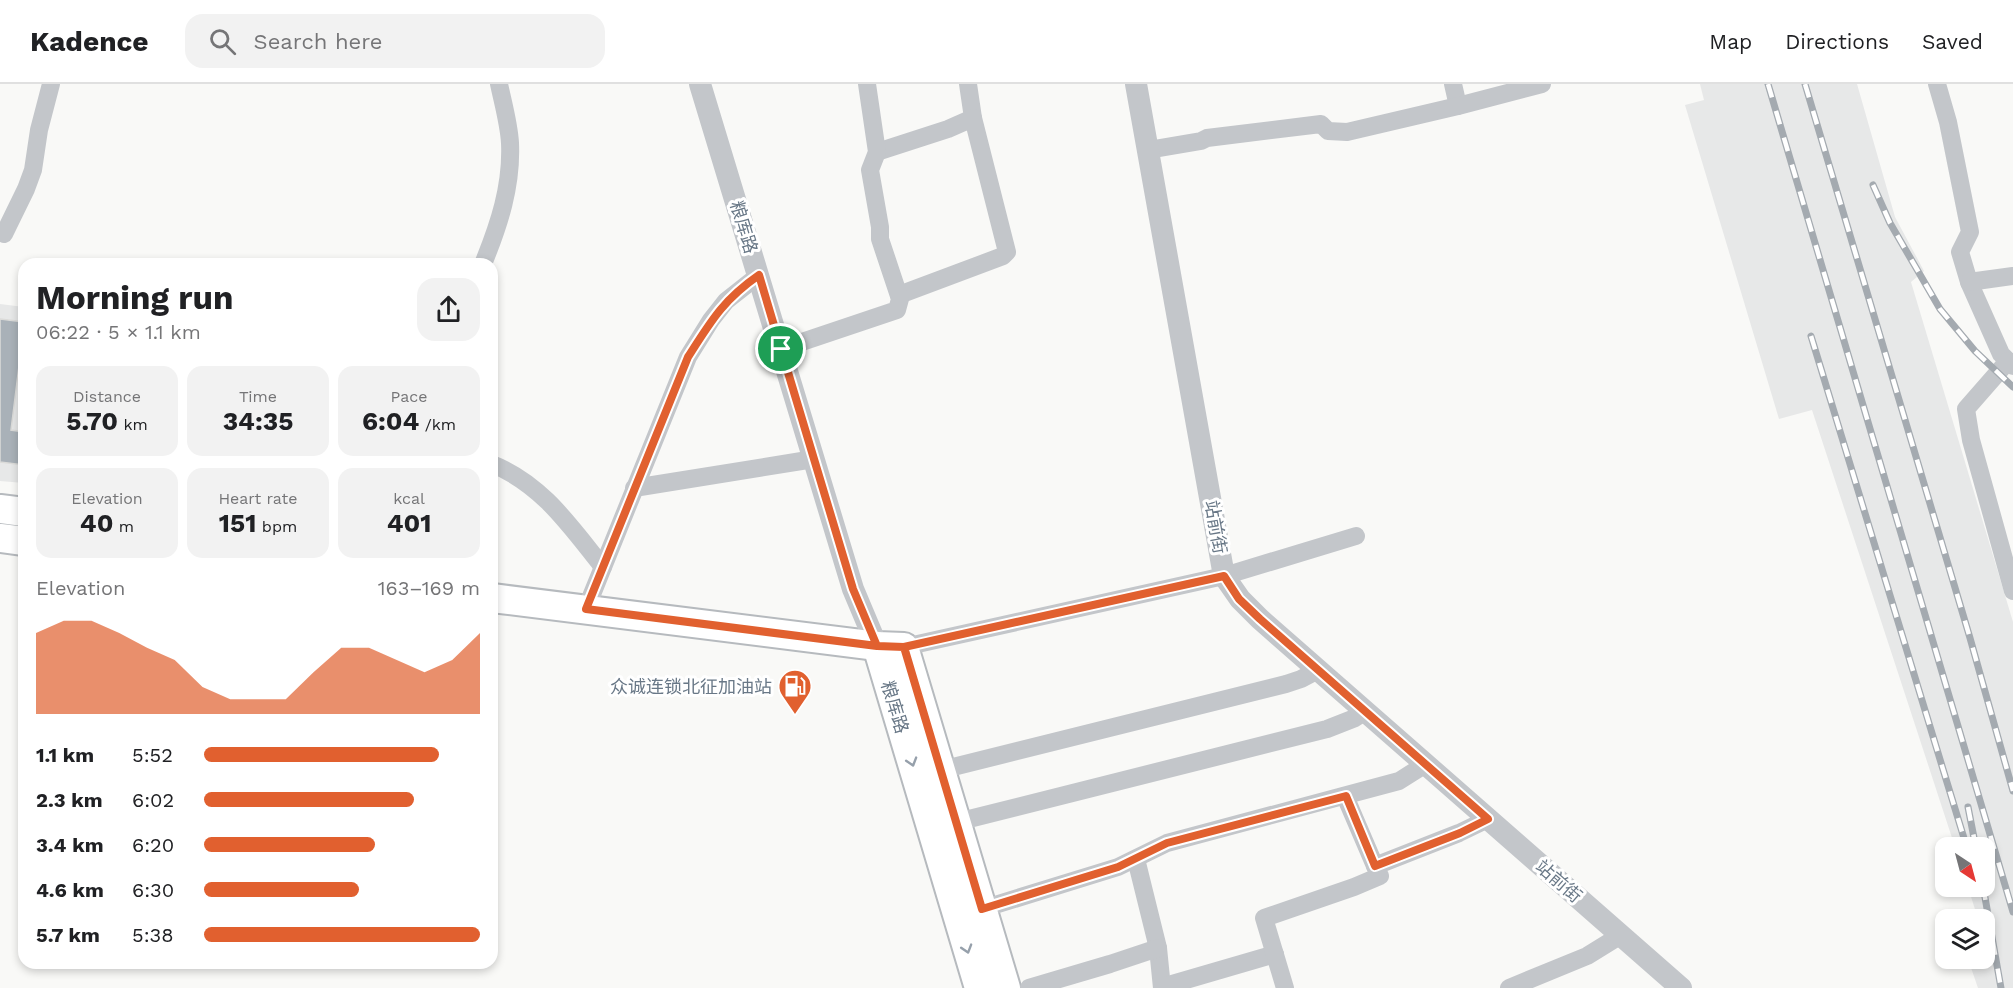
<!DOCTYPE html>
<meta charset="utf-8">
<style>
body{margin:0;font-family:"Work Sans","Noto Sans SC",sans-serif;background:#f2f2f2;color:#202124;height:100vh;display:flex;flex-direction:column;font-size:22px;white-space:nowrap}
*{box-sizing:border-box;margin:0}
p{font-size:20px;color:#757577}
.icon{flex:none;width:33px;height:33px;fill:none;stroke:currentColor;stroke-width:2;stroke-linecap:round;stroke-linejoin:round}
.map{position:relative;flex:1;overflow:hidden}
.sheet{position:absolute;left:18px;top:174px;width:480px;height:711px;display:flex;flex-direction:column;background:#fff;border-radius:18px;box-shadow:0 3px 9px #0003}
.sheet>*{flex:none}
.needle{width:39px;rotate:144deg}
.tools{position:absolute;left:1935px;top:753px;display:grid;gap:12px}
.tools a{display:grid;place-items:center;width:60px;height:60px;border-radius:12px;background:#fff;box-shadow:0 3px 9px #0003;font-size:30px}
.pin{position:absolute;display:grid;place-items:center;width:51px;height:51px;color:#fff;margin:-26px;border:3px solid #fff;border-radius:50%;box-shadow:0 2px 6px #0007}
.round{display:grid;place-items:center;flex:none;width:63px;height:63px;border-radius:18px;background:#f2f2f2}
.summary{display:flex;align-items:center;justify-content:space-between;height:102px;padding:0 18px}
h1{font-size:33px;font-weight:700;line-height:45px}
.stats{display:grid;grid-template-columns:repeat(3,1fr);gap:9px;height:102px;padding:6px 18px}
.stats div{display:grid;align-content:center;border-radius:15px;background:#f2f2f2;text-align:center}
.stats b{font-size:26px;font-weight:700}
.stats small{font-size:16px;font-weight:400}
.stats p{font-size:16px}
.chart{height:168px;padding:12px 18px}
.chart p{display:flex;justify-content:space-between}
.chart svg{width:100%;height:108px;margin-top:6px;fill:#e1602f;opacity:.7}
ul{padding:0 18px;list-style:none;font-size:20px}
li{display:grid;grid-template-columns:96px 72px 1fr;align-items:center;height:45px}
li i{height:15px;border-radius:8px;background:#e1602f}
header{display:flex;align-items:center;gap:36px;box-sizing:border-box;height:84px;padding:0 30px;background:#fff;border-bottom:2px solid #e0e0e0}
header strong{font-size:28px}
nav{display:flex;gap:33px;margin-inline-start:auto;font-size:21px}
.search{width:420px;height:54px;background:#f2f2f2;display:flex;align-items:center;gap:15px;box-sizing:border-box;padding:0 21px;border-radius:18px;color:#757577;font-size:22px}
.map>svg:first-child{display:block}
.built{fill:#e7e8e8}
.building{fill:#a9b1b8;stroke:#dbdbd9;stroke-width:1.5}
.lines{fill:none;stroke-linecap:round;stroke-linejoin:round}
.primary-casing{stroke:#b6babe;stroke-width:32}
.minor{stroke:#c3c6ca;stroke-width:18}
.tertiary{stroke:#c3c6ca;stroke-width:22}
.primary{stroke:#fff;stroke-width:28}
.rail-casing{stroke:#a4aab0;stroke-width:7}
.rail{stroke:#fff;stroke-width:4.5;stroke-dasharray:14;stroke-linecap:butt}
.oneway{stroke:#96a0ab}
.route-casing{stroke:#fff;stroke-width:12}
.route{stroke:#e1602f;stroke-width:8}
.labels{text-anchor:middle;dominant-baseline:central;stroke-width:6;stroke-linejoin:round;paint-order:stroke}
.street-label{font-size:18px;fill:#697887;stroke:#fff}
.poi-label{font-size:18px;fill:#697887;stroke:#fff;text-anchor:end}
</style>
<header>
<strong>Kadence</strong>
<div class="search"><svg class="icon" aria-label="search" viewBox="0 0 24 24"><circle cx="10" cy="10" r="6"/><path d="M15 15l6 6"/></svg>Search here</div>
<nav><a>Map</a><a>Directions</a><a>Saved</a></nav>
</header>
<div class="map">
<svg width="2013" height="904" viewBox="0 0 2013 904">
<rect width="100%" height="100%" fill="#f9f9f7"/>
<g class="built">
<polygon points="1700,0 1857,0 1895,133 1924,187 1911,198 2013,538 2013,904 1978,904 1968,875 1984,874 1984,836 1978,835 1968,803 1984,802 1984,764 1955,763 1812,326 1779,335 1685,21 1704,16"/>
<polygon points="0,220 24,223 24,399 0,397"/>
</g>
<polygon class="building" points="0,235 24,238 24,267 21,266 11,346 24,348 24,381 0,378"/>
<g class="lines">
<defs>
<g id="primary">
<polyline points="0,425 24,428"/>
<polyline points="0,454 24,457"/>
<polyline points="492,514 877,562 904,563 1006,904"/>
<polyline points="877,562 979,904"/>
</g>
</defs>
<use href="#primary" class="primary-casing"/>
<g class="minor">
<polyline points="968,0 973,34"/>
<polyline points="1453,0 1458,22"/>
<polyline points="1937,0 1948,38 1970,148 1960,168 1969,198 2001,270 2013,282"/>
<polyline points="1148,66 1201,57 1207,54 1321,40 1328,47 1347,48 1458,22 1542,0"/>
<polyline points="877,68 948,45 973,34 1007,168 1003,172 899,211"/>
<polyline points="4,150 26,105 33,86 39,46 51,0"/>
<path d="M483,180C499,141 512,102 510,59C509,40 503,19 499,0"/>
<polyline points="1969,198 2013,192"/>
<polyline points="781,265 897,226 900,215 880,155 880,143 870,86 877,68 867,0"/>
<polyline points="2008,277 1966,325 1971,356 2013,507"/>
<path d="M492,380C542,400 570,442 603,483"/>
<polyline points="634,404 814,375"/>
<polyline points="586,525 688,273 711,236 726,217 759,191"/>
<polyline points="904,563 1224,492 1356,452"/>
<polyline points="941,686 1286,600 1301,595 1318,586"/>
<polyline points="1345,712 1375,782"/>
<polyline points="957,738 1327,645 1355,634 1366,627"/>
<polyline points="1136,775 1158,864 1162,904"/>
<polyline points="982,825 1118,783 1167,759 1399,697 1426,680"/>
<polyline points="1162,903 1275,870"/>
<polyline points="1029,904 1110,880 1158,864"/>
<polyline points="1285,904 1264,834 1354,803 1380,792 1375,782 1459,749 1488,735"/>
<polyline points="1509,904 1587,872 1621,851"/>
</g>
<g class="tertiary">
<polyline points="700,0 853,505 877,562"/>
<polyline points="1136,0 1224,492 1240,515 1260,535 1681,904"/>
</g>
<use href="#primary" class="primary"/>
<defs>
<g id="rail">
<polyline points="1768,0 2013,828"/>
<polyline points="1805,0 1970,554 2013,707"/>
<polyline points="1873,101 1890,139 1940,225 1975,267 2013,303"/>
<polyline points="1811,252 1967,764"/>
<polyline points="1968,723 1976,764"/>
<polyline points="1983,802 2001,904"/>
</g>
</defs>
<use href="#rail" class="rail-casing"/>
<use href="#rail" class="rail"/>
</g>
<defs><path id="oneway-chevron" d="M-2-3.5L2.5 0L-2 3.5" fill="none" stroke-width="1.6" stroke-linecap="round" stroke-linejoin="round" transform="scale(1.5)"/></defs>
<g class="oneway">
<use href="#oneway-chevron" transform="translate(912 678) rotate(73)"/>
<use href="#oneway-chevron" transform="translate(967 865) rotate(73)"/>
</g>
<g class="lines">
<defs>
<path id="route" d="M781,265L853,505L877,562L904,563L982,825L1118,783L1167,759L1346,712L1375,782L1460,749L1488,735L1260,535L1239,515L1224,492L904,563L877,562L586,525L688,273C711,237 723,216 759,191L781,265"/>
</defs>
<use href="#route" class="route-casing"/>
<use href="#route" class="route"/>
</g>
<defs>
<symbol id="fuel-pin" viewBox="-11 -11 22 30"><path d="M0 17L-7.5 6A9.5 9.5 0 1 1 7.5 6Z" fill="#e1602f" stroke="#fff"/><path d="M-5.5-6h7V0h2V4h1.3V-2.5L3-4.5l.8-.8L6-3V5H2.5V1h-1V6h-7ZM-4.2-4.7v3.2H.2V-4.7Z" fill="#fff"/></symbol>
</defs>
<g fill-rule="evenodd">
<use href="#fuel-pin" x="776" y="583" width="38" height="52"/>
</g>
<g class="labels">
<g class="street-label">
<text transform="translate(744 143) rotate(73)">粮库路</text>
<text transform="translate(1216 443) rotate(80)">站前街</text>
<text transform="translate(895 623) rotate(73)">粮库路</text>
<text transform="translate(1559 797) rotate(41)">站前街</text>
</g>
<g class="poi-label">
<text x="772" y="602">众诚连锁北征加油站</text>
</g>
</g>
</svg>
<div class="tools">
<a><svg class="needle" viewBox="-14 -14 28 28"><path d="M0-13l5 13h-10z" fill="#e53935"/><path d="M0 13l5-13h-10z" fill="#757577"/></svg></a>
<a><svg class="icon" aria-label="layers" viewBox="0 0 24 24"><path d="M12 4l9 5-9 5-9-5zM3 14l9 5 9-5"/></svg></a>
</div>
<div class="pin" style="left:781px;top:265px;background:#1e9e55"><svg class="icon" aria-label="arrive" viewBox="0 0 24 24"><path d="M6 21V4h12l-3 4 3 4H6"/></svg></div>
<section class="sheet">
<div class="summary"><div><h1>Morning run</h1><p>06:22 · 5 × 1.1 km</p></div><a class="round"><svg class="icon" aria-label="share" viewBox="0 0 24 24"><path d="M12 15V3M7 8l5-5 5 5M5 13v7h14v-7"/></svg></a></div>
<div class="stats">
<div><p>Distance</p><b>5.70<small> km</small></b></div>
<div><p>Time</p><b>34:35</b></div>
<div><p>Pace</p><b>6:04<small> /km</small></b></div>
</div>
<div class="stats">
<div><p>Elevation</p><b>40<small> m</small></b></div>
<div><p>Heart rate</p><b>151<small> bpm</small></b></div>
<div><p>kcal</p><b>401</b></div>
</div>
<div class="chart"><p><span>Elevation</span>163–169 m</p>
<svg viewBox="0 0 160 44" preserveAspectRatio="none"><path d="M0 44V11L10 6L20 6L30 11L40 17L50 22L60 33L70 38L80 38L90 38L100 27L110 17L120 17L130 22L140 27L150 22L160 11V44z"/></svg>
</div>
<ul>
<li><b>1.1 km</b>5:52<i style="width:85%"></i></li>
<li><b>2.3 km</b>6:02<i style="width:76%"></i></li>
<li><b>3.4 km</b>6:20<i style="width:62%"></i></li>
<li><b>4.6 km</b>6:30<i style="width:56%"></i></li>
<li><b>5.7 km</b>5:38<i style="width:100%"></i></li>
</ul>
</section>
</div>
